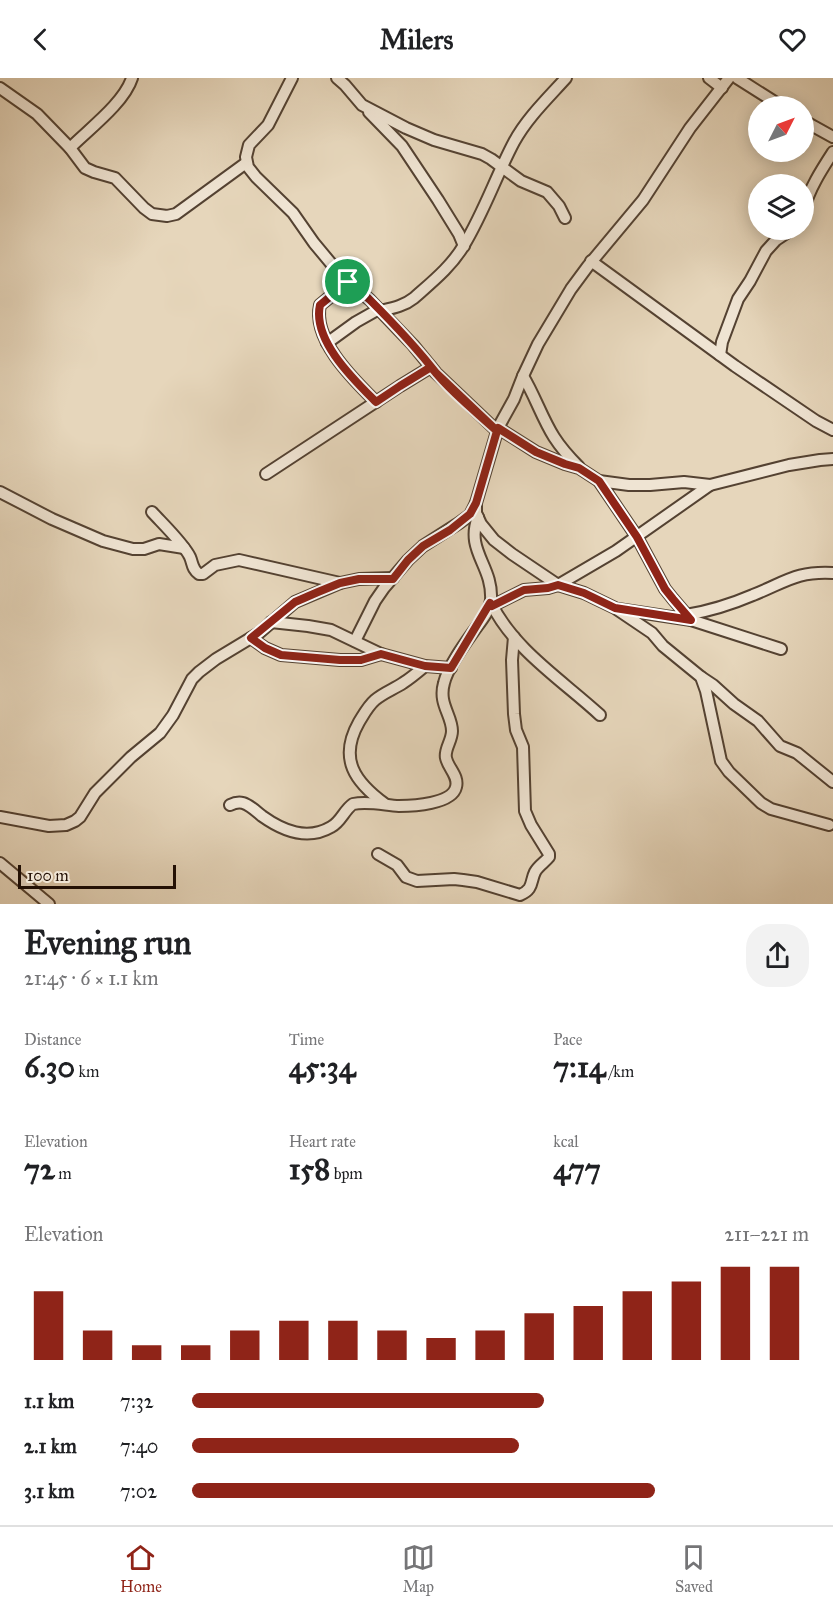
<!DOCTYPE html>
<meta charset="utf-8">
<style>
body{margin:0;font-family:"IM FELL Great Primer",serif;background:#f2f2f2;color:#202124;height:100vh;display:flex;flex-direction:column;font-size:22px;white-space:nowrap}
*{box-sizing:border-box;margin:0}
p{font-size:20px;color:#757577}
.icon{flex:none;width:33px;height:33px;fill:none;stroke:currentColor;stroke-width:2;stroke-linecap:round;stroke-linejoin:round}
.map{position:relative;height:826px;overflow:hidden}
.side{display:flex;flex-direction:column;background:#fff;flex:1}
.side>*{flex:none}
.needle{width:39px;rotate:48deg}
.fabs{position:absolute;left:748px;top:18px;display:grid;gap:12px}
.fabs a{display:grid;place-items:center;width:66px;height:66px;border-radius:50%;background:#fff;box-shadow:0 3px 15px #0003;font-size:30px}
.scale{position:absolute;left:18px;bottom:15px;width:158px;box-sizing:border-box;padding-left:6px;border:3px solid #241105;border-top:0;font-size:16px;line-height:21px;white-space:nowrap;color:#241105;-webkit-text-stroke:4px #efe4d3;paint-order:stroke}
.pin{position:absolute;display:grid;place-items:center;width:51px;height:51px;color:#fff;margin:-26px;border:3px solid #fff;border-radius:50%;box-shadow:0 2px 6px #0007}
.round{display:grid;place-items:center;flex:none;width:63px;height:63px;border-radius:24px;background:#f2f2f2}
.overview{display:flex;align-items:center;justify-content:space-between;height:102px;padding:0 24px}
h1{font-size:33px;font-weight:700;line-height:45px}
.stats{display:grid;grid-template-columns:repeat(3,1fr);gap:9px;height:102px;padding:6px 24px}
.stats div{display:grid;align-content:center}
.stats b{font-size:30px;font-weight:700}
.stats small{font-size:16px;font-weight:400}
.stats p{font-size:16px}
.chart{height:168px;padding:12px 24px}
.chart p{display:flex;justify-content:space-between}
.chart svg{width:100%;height:108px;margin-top:6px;stroke:#8f2418;stroke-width:6}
ul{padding:0 24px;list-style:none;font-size:20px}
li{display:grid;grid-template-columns:96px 72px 1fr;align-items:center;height:45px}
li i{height:15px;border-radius:8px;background:#8f2418}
header{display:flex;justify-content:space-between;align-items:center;height:78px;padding:0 24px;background:#fff;font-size:27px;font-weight:700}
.dock{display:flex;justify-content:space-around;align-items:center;height:84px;border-top:2px solid #e0e0e0;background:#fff;font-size:16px;color:#757577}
.dock a{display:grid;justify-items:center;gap:3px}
.dock .on{color:#8f2418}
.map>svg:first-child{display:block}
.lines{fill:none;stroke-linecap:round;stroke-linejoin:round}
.minor-casing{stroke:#544232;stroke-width:14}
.minor{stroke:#efe4d3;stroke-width:10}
.route-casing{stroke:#fff;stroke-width:12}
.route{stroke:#8f2418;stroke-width:8}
</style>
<header><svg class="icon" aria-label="back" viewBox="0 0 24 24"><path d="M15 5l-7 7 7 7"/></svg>Milers<svg class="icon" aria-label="heart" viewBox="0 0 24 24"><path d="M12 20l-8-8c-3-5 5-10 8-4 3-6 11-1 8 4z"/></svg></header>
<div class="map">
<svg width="833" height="826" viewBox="0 0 833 826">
<rect width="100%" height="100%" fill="#e6d6bb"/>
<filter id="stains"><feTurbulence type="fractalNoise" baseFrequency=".00333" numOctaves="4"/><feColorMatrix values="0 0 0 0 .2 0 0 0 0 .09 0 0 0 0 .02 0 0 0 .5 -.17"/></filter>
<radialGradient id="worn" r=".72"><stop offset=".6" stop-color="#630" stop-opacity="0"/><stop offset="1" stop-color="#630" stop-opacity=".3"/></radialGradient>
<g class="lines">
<defs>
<g id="minor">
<polyline points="292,0 268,47 249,67 246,79 248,89 256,99 293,135 314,165 339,195 370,222 413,267 436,295 497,353"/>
<polyline points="337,0 345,7 362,27 406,50 434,62 482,76 491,81 521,103 547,114 559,128 565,140"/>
<polyline points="709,0 722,10"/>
<polyline points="729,0 690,50 643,122 588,188 571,211 538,266 523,298 514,321 498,350 476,425 476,435 481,446 494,462 512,476 558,507 584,515 615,530 652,555 663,568 701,599 706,613 721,683 729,694 761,725 771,731 829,747"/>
<polyline points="737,0 781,28"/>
<polyline points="0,10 37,36 70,70 85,90 94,94 115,100 144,130 152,136 167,138 176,136 246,85"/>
<polyline points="369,34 402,68 438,122 459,156 464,168"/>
<polyline points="804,43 833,59"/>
<path d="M70,70C89,51 124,25 132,0"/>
<path d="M804,131C809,111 822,91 833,74"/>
<polyline points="591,183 735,288 816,343 833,352"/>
<path d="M348,204L320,227C312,262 354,302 376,324"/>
<path d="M380,233C393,230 404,228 414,220C432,204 452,188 464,167C484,134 496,98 514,64C527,40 548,20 566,0"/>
<polyline points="327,265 356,244 379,231"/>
<polyline points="720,277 722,264 738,221 750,203 766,173 776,162 791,152"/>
<path d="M523,298C535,318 542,340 554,359C561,370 570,380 579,389"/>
<polyline points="498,350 536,374 565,386 579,390 599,403 637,459 665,511 673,521 691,542"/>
<polyline points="266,396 400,308 431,289"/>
<polyline points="599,403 629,407 650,407 684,404 710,407"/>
<polyline points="0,414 52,441 103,463 133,471 144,471 159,466 184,470"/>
<path d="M152,434C162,445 184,466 190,479C193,486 192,491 199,496H203L215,487L239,482L340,505"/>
<path d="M491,525C514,572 562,602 600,637"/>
<polyline points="492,528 524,512 548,510 558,507 616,473 710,407 789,387 820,382 833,381"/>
<polyline points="618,531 691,542 781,571"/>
<path d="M686,537C710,533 732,526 753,517C786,504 796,493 833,495"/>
<polyline points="271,544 308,548 331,552 381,576 425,588 451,590"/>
<polyline points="251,560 265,570 281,577 340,582 361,582 381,576"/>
<polyline points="355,563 375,523 384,510 408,482 423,468 459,445 470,437 476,425"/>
<polyline points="701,599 713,607 734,626 758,643 780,668 797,675 833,704"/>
<path d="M385,726C355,704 338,681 359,644C364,636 368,628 375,622C383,615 394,611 403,605C411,600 418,594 425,588"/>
<path d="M230,727C234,725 239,724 243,725C250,727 257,734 262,738C283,753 307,763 331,749C341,744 344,732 353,726C368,723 384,727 399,728C413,728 452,726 456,709C459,698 448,690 446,680C444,671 452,663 452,653C452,637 438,626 444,605C448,588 466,564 476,550C482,542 490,532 491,522C493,487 465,473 478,439"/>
<polyline points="0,739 49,748 66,747 75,743 80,739 95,715 131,679 160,655 173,637 192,601 199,594 216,581 259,555 295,524 340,505 359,501 393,500"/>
<path d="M378,776L397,787L406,799L417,803L454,801L463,802L477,804L520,817C534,811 530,804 535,794C538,788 545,784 549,779V776L531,747L525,733L523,669L516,652L514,636L512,582L514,559"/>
<polyline points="0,785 49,826"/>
</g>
</defs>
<use href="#minor" class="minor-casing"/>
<use href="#minor" class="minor"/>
</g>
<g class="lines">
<defs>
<path id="route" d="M348,204C355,210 363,215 370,222C393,245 416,269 436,295L497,353L476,425L470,436L450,452L423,468L408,482L393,501H359L340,505L318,514L295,524L251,560L265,570L281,577L340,582H361L381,576L425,588L451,590L490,525L492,528L524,512L548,510L558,507L584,515L615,530L691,542L673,521L665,511L637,459L599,403L579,390L565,386L536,374L498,350L497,353C475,333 450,313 431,289L400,308L376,324C354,302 312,262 320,227L348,204"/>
</defs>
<use href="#route" class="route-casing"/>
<use href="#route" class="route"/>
</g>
<rect width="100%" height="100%" filter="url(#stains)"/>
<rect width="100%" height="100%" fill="url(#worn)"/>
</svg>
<div class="fabs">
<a><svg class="needle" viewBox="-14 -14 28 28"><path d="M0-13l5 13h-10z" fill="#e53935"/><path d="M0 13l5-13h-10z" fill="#757577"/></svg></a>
<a><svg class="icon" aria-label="layers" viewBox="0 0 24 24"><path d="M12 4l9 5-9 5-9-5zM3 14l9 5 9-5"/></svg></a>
</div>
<div class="scale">100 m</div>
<div class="pin" style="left:348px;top:204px;background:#1e9e55"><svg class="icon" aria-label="arrive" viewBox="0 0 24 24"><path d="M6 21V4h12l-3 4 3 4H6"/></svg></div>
</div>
<section class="side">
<div class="overview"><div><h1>Evening run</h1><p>21:45 · 6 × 1.1 km</p></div><a class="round"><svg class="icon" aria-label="share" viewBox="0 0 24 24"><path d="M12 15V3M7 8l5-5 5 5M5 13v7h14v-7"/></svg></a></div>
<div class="stats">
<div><p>Distance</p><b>6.30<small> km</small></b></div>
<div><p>Time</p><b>45:34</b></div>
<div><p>Pace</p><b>7:14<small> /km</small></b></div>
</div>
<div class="stats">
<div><p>Elevation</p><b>72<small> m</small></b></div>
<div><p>Heart rate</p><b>158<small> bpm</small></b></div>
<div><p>kcal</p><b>477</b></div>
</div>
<div class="chart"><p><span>Elevation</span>211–221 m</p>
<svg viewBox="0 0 160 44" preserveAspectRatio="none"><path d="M5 44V16M15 44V32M25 44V38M35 44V38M45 44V32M55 44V28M65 44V28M75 44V32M85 44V35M95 44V32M105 44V25M115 44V22M125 44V16M135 44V12M145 44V6M155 44V6"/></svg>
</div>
<ul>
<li><b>1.1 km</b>7:32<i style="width:57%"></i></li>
<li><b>2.1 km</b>7:40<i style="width:53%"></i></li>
<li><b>3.1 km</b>7:02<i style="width:75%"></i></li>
</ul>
</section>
<nav class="dock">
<a class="on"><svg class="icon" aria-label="home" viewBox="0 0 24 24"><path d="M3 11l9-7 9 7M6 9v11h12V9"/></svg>Home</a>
<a><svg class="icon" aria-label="map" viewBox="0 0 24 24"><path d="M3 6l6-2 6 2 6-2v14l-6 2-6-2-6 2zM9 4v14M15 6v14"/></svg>Map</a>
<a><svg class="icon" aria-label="saved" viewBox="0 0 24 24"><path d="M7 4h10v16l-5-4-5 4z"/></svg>Saved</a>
</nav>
